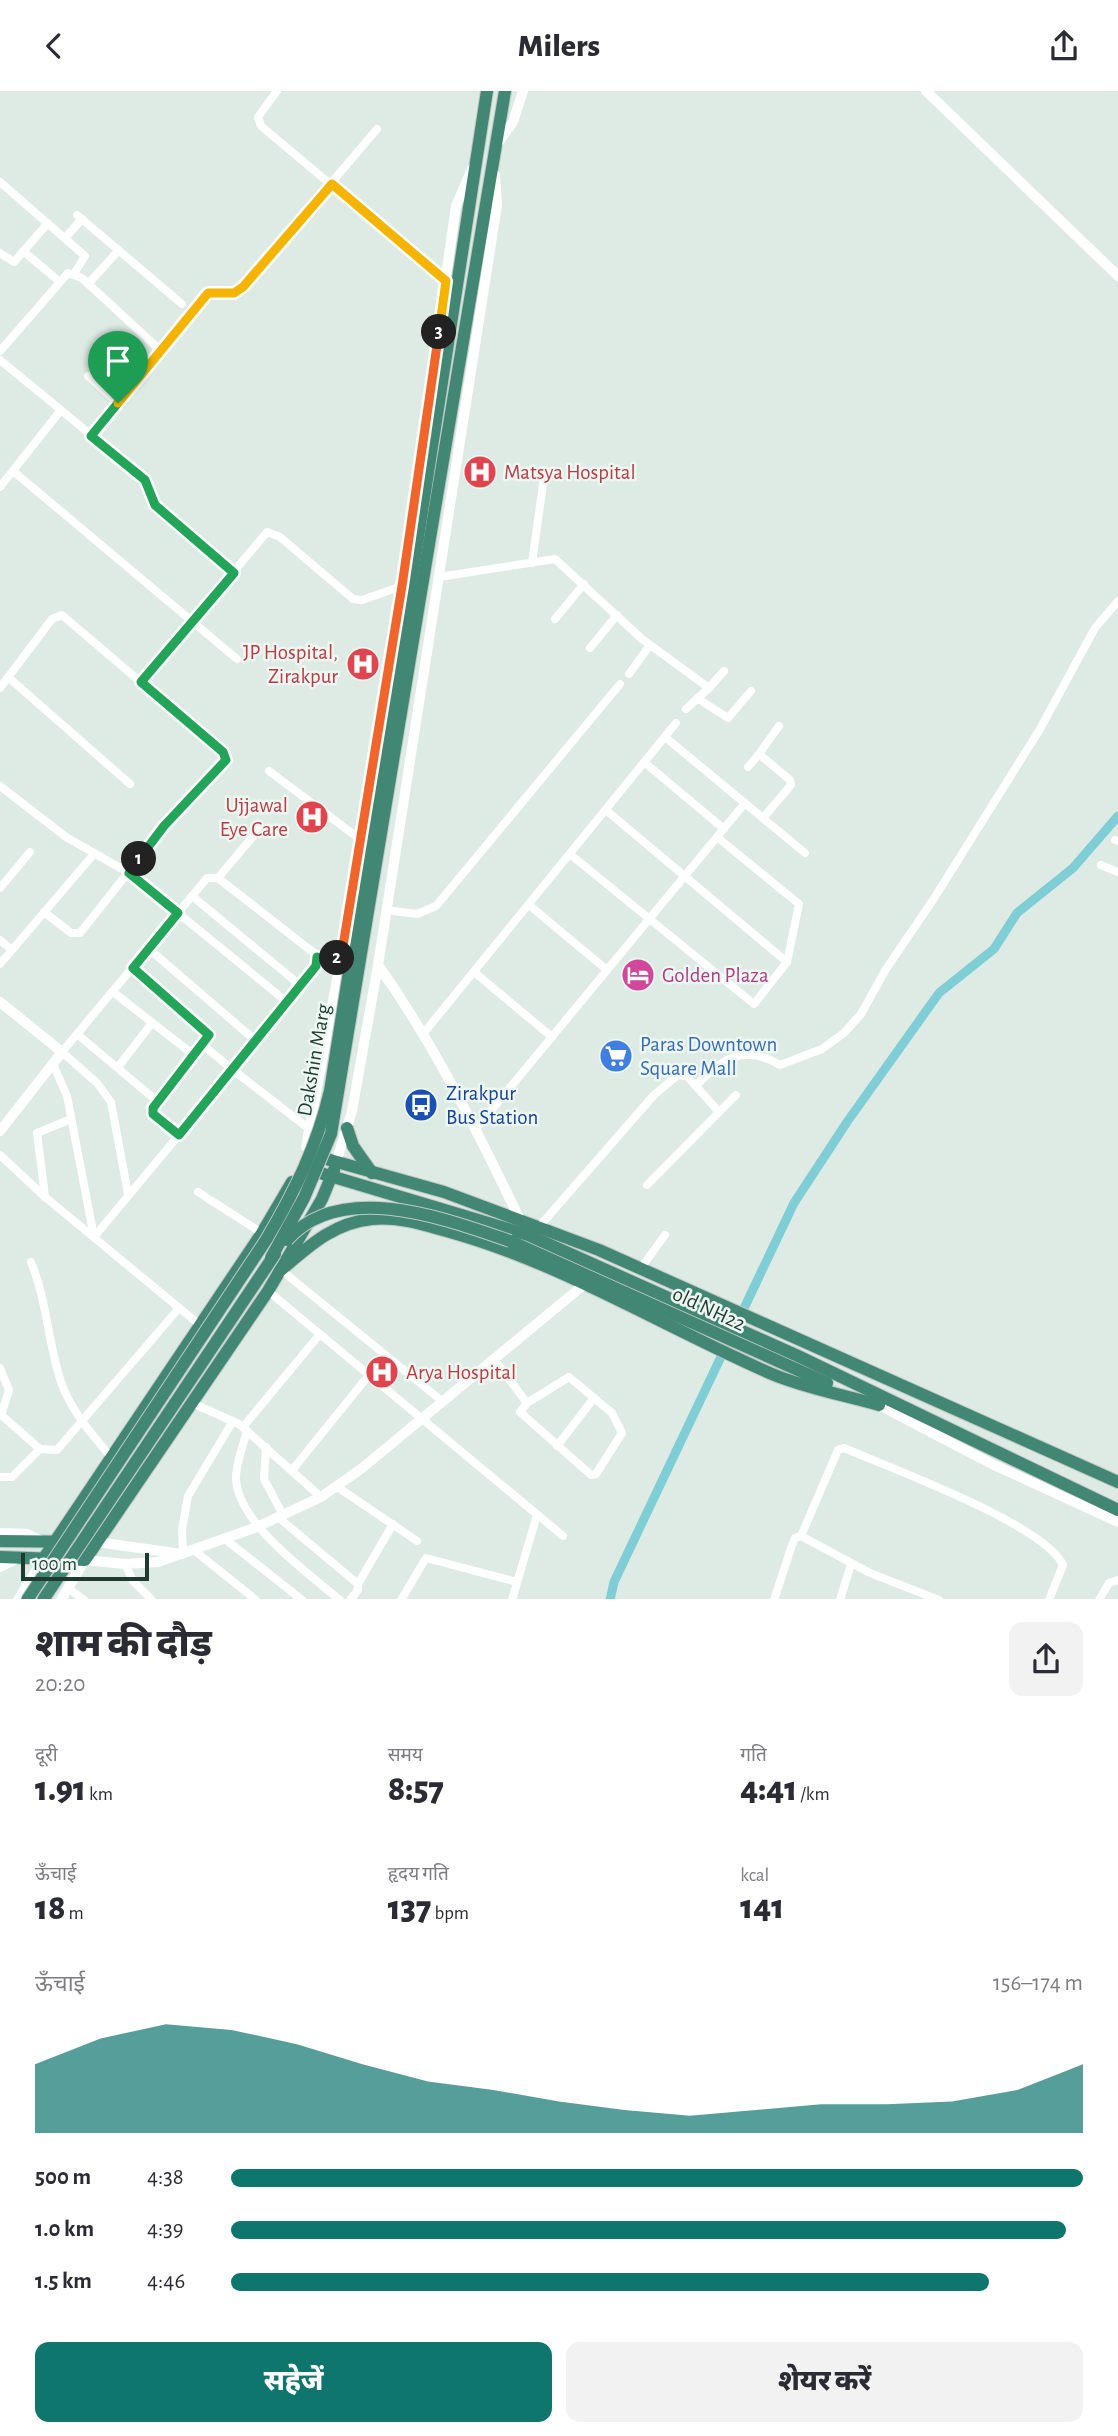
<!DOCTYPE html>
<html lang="hi">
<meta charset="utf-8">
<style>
body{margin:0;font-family:"Alegreya Sans","Noto Sans Devanagari",sans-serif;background:#f2f2f3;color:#2b2b33;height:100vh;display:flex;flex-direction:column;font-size:26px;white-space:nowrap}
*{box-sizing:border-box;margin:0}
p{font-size:23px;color:#7c7c81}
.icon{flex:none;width:38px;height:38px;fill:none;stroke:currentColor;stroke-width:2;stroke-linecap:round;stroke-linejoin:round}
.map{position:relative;height:1508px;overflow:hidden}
.panel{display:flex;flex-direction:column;background:#fff;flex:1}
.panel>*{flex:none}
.scale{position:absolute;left:21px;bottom:18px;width:128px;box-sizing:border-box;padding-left:7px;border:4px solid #1e3b32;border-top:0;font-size:19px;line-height:24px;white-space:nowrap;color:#1e3b32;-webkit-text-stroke:5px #eef7f2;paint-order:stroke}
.pin{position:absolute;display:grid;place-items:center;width:60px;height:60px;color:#fff;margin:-72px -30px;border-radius:50% 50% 50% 0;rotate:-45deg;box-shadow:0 0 7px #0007}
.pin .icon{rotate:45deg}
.km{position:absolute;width:35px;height:35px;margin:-18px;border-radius:50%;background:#222;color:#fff;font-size:19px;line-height:35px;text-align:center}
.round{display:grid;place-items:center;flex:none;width:74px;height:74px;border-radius:14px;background:#f2f2f3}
.summary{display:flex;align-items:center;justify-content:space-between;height:119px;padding:0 35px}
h1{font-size:38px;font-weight:800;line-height:52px}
.metrics{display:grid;grid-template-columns:repeat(3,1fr);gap:10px;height:119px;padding:7px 35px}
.metrics div{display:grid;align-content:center}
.metrics b{font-size:35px;font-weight:800}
.metrics small{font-size:19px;font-weight:400}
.metrics p{font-size:19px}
.chart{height:196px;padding:14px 35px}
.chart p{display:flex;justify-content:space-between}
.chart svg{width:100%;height:126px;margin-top:7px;fill:#0f766e;opacity:.7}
.action{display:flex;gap:14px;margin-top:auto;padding:14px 35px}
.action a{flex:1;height:80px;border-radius:14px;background:#0f766e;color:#fff;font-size:28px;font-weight:800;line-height:80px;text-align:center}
.action a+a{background:#f2f2f3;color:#2b2b33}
ul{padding:0 35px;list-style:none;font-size:23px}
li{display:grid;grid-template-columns:112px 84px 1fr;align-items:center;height:52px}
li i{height:18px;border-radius:9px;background:#0f766e}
header{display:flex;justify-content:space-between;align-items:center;height:91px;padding:0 35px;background:#fff;font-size:32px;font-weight:800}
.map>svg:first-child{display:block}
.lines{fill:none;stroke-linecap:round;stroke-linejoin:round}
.canal{stroke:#7fcdd5;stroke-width:9}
.trunk-casing{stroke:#c0c8c6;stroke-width:14}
.minor{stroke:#fff;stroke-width:8}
.tertiary{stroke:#fff;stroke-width:10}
.trunk{stroke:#428773;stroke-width:12}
.trunk-bridge-casing{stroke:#c0c8c6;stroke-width:14;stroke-linecap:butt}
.trunk-bridge{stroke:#428773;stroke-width:12}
.split-1-casing{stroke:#fff;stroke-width:14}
.split-2-casing{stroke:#fff;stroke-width:14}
.split-3-casing{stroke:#fff;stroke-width:14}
.split-4-casing{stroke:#fff;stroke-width:14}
.split-1{stroke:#22a559;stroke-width:9}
.split-2{stroke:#22a559;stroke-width:9}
.split-3{stroke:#f0652b;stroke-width:9}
.split-4{stroke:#f5b400;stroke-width:9}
.labels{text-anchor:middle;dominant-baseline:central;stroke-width:5;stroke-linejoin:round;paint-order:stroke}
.health-label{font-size:21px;fill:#be3a42;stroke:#eef7f2;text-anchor:start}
.hotel-label{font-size:21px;fill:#b23c85;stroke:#eef7f2;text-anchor:start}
.shop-label{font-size:21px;fill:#366cbe;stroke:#eef7f2;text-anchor:start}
.street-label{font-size:21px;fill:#1e3b32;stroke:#eef7f2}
.transit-label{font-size:21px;fill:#164399;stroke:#eef7f2;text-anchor:start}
</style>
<header><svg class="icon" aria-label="back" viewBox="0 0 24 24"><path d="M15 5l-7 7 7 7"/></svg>Milers<svg class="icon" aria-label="share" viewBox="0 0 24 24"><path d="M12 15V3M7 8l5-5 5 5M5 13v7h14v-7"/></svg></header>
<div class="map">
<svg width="1118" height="1509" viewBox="0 0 1118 1509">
<rect width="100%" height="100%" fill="#ddebe4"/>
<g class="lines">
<polyline class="canal" points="610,1509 614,1491 794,1112 847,1031 939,902 994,858 1017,822 1073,777 1118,725"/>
<defs>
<g id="trunk">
<polyline points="417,453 487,0"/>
<polyline points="429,453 505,0"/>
<polyline points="347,1037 353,1055 372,1082"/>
<polyline points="312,1064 444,1101 599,1159 1118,1391"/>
<polyline points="307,1078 528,1144 798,1265 1118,1419"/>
<polyline points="510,1150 827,1292"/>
<path d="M281,1179C309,1155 333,1132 372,1128C398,1125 425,1134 450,1141C564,1173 664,1236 772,1283C805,1297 844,1304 879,1314"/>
<polyline points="0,1450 91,1451"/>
<polyline points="0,1466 85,1469 268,1200 322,1108 334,1079"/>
<polyline points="44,1467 262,1142 292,1091"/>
</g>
</defs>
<use href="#trunk" class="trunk-casing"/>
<g class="minor">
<polyline points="277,0 258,26 261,35 446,190"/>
<polyline points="0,91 85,165 74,183"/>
<polyline points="77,124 182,213"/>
<polyline points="65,147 82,128"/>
<polyline points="23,160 60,191"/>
<polyline points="0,162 14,171 48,132"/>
<polyline points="88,193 119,159"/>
<polyline points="0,260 68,182 82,187 161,260"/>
<polyline points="0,269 61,319"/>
<polyline points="88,285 118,312"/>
<polyline points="91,345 208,202 234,202 243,196 377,38"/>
<polyline points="13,380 237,568"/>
<polyline points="0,396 61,319 145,389 154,414 234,482"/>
<polyline points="532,472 545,379"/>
<polyline points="439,486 555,468 642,548 709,597 724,580"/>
<polyline points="555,528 584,493"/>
<polyline points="590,557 617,524"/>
<polyline points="629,583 650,554"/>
<polyline points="8,586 130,693"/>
<polyline points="141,591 267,441 280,446 353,508 362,509 402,495"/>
<polyline points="0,597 52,528 62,524 226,664 224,672 165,735 80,842 71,842 44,821"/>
<polyline points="697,607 728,627 751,600"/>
<polyline points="686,618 709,597"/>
<polyline points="665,646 805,762"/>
<polyline points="644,671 724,738"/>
<polyline points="748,676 759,663"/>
<polyline points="269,680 361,749"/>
<polyline points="0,695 66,746 129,782 287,911"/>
<polyline points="607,720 787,871"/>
<polyline points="763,727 791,694 790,689 759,663 779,635"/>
<polyline points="1115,749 1118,750"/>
<polyline points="571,764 754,913 787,871 799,813 717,746"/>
<polyline points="1101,774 1118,781"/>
<polyline points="218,787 260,737"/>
<polyline points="0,797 30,761"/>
<polyline points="192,805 300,894"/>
<polyline points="529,814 607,879"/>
<polyline points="386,819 417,823 436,815 620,593"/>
<polyline points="0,849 12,859 0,873"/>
<polyline points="149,858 256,950"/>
<polyline points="12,859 93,764"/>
<polyline points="133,877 209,944 158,1011"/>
<polyline points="474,881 552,946"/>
<polyline points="113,901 195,965"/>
<polyline points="77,943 158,1011 153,1017 153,1023 179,1044"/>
<polyline points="423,943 676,632"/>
<polyline points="204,955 233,979 316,875 317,866"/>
<polyline points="53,973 67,1005 94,1146"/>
<polyline points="118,976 152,932"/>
<path d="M696,995C721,968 744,952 780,974L822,958L844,942L861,923L886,878L933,809L1040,638L1095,537L1118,510"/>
<polyline points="475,1039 745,712"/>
<polyline points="0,1064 45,1106 201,1235"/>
<polyline points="647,1094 736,1004"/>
<polyline points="198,1101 262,1142"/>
<polyline points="128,1103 111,1011 97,992 62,961 207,787 218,787 323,869 332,871 342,861"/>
<polyline points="45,1106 37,1042 71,1028"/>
<polyline points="538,1137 654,1004 678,984 687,985 719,1021"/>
<polyline points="94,1146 233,979 312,1040"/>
<path d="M31,1171C47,1210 48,1252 61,1291C71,1320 93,1345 112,1367"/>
<polyline points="641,1177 665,1144"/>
<polyline points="281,1179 442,1310"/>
<polyline points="268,1200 563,1445"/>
<polyline points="494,1268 527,1312 520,1321 591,1384 596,1383 622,1342 612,1322 569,1286 527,1312"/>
<polyline points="0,1277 9,1299 1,1324"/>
<polyline points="192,1312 239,1333 321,1406"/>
<polyline points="0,1323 40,1358 57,1359 179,1217"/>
<polyline points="243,1336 320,1243"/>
<path d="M247,1340C243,1355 236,1372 236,1387C237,1432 308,1482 340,1509"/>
<polyline points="557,1355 594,1307"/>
<polyline points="266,1356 264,1388 283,1424"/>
<polyline points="293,1378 369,1284"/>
<polyline points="0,1386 12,1386 40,1358"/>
<polyline points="336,1395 417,1450"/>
<polyline points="279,1427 358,1493 358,1499 350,1509"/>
<path d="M801,1445L838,1359L844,1357C890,1377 1044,1433 1063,1474L1049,1509"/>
<polyline points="225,1448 302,1509"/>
<polyline points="195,1460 256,1509"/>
<polyline points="183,1463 182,1439 188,1405 233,1330"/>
<polyline points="125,1473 133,1490 152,1509"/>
<polyline points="358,1493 393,1433"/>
<polyline points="68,1497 84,1509"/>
<polyline points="401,1509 426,1467 517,1491"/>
<polyline points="512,1509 537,1424"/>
<polyline points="774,1509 792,1454 795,1447 801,1445 870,1482 939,1509"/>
<polyline points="840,1509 851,1473"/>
<polyline points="1099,1509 1109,1492 1118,1489"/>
</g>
<g class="tertiary">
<polyline points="926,0 1118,185"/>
<polyline points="497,53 513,31 523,0"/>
<path d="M378,874C434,953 478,1041 520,1129"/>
<polyline points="0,911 62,961 0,1040"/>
<polyline points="306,1056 342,861 402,495 456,115 472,78"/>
<polyline points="336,1072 352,1020 378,874 497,114 495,84"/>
<polyline points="879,1314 994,1374 1118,1431"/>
<polyline points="0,1442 27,1443 40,1449"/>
<polyline points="97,1451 182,1463"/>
<polyline points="0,1476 18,1467"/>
<polyline points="18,1509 44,1467"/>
<polyline points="61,1509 85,1469 125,1473 158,1471 257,1436 321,1406 361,1378 586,1192"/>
</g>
<use href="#trunk" class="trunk"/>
<defs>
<g id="trunk-bridge">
<path d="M287,1149C341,1088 446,1128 510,1150"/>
<polyline points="271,1167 304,1107 331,1043 429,453"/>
<path d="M27,1509L266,1149C295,1100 317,1055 330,1000L417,453"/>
<polyline points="43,1509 275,1163"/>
</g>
</defs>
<use href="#trunk-bridge" class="trunk-bridge-casing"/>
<use href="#trunk-bridge" class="trunk-bridge"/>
</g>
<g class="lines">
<defs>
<polyline id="split-1" points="118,312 91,345 145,389 155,414 234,482 141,591 223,661 226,669 164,735 139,768"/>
<polyline id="split-2" points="139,768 129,782 178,822 133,877 209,944 153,1017 153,1023 179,1044 316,875 317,866 328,871 337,867"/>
<polyline id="split-3" points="337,867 342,861 402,495 439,241"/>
<polyline id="split-4" points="118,312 208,202 234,202 243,196 332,93 446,190 439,241"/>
</defs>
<use href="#split-1" class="split-1-casing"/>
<use href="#split-2" class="split-2-casing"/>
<use href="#split-3" class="split-3-casing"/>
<use href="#split-4" class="split-4-casing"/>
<use href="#split-1" class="split-1"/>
<use href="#split-2" class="split-2"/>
<use href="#split-3" class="split-3"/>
<use href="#split-4" class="split-4"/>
</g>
<defs>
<symbol id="hospital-disc" viewBox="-11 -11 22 22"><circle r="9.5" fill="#e0444e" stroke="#eef7f2"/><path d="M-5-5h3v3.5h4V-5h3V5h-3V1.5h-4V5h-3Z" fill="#fff"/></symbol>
<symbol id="hotel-disc" viewBox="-11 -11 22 22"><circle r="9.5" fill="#d1479c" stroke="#eef7f2"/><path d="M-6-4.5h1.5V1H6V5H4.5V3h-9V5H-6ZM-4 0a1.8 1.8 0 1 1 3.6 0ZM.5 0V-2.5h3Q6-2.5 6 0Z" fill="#fff"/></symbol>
<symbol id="supermarket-disc" viewBox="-11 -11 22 22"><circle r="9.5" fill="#3f7fe0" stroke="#eef7f2"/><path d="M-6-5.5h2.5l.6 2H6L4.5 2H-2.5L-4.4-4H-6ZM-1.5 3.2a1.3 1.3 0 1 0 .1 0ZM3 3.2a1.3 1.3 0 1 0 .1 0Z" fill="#fff"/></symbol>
<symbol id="bus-disc" viewBox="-11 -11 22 22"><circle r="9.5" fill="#1a4fb4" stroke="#eef7f2"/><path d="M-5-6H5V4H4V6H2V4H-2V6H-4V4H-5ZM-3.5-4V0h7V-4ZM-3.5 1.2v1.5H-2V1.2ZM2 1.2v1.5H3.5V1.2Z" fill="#fff"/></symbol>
</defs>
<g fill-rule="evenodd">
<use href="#hospital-disc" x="461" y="362" width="38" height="38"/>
<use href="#hospital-disc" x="344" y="554" width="38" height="38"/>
<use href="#hospital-disc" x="293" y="707" width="38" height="38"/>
<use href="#hotel-disc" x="619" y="865" width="38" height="38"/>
<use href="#supermarket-disc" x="597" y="946" width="38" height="38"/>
<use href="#bus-disc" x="402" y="995" width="38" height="38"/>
<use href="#hospital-disc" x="363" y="1262" width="38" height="38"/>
</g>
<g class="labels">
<g class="health-label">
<text x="504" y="381">Matsya Hospital</text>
<text x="338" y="561" text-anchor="end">JP Hospital,<tspan x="338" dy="24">Zirakpur</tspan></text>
<text x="288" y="714" text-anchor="end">Ujjawal<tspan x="288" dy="24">Eye Care</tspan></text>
<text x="406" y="1281">Arya Hospital</text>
</g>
<g class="hotel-label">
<text x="662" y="884">Golden Plaza</text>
</g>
<g class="shop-label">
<text x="640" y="953">Paras Downtown<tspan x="640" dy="24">Square Mall</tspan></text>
</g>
<g class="street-label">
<text transform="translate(314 969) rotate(-80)">Dakshin Marg</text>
<text transform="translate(709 1218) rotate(25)">old NH22</text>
</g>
<g class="transit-label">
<text x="446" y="1002">Zirakpur<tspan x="446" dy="24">Bus Station</tspan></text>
</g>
</g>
</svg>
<div class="scale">100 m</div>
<div class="pin" style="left:118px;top:312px;background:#1e9e55"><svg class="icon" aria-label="arrive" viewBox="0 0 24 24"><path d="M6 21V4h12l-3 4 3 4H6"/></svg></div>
<b class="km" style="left:139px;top:768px">1</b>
<b class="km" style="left:337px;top:867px">2</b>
<b class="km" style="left:439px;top:241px">3</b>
</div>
<section class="panel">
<div class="summary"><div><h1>शाम की दौड़</h1><p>20:20</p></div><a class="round"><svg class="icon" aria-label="share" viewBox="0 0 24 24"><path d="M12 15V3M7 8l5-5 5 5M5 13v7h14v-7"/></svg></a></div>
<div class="metrics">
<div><p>दूरी</p><b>1.91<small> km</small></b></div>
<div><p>समय</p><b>8:57</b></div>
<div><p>गति</p><b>4:41<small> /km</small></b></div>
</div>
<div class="metrics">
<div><p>ऊँचाई</p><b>18<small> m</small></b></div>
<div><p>हृदय गति</p><b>137<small> bpm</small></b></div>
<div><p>kcal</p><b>141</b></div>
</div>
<div class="chart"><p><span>ऊँचाई</span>156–174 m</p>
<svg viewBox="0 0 160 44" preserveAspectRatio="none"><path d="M0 44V20L10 11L20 6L30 8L40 13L50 20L60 26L70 29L80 33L90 36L100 38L110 36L120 34L130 34L140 33L150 29L160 20V44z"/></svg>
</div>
<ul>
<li><b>500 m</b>4:38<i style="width:100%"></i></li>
<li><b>1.0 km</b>4:39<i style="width:98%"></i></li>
<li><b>1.5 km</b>4:46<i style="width:89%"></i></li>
</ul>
<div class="action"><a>सहेजें</a><a>शेयर करें</a></div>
</section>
